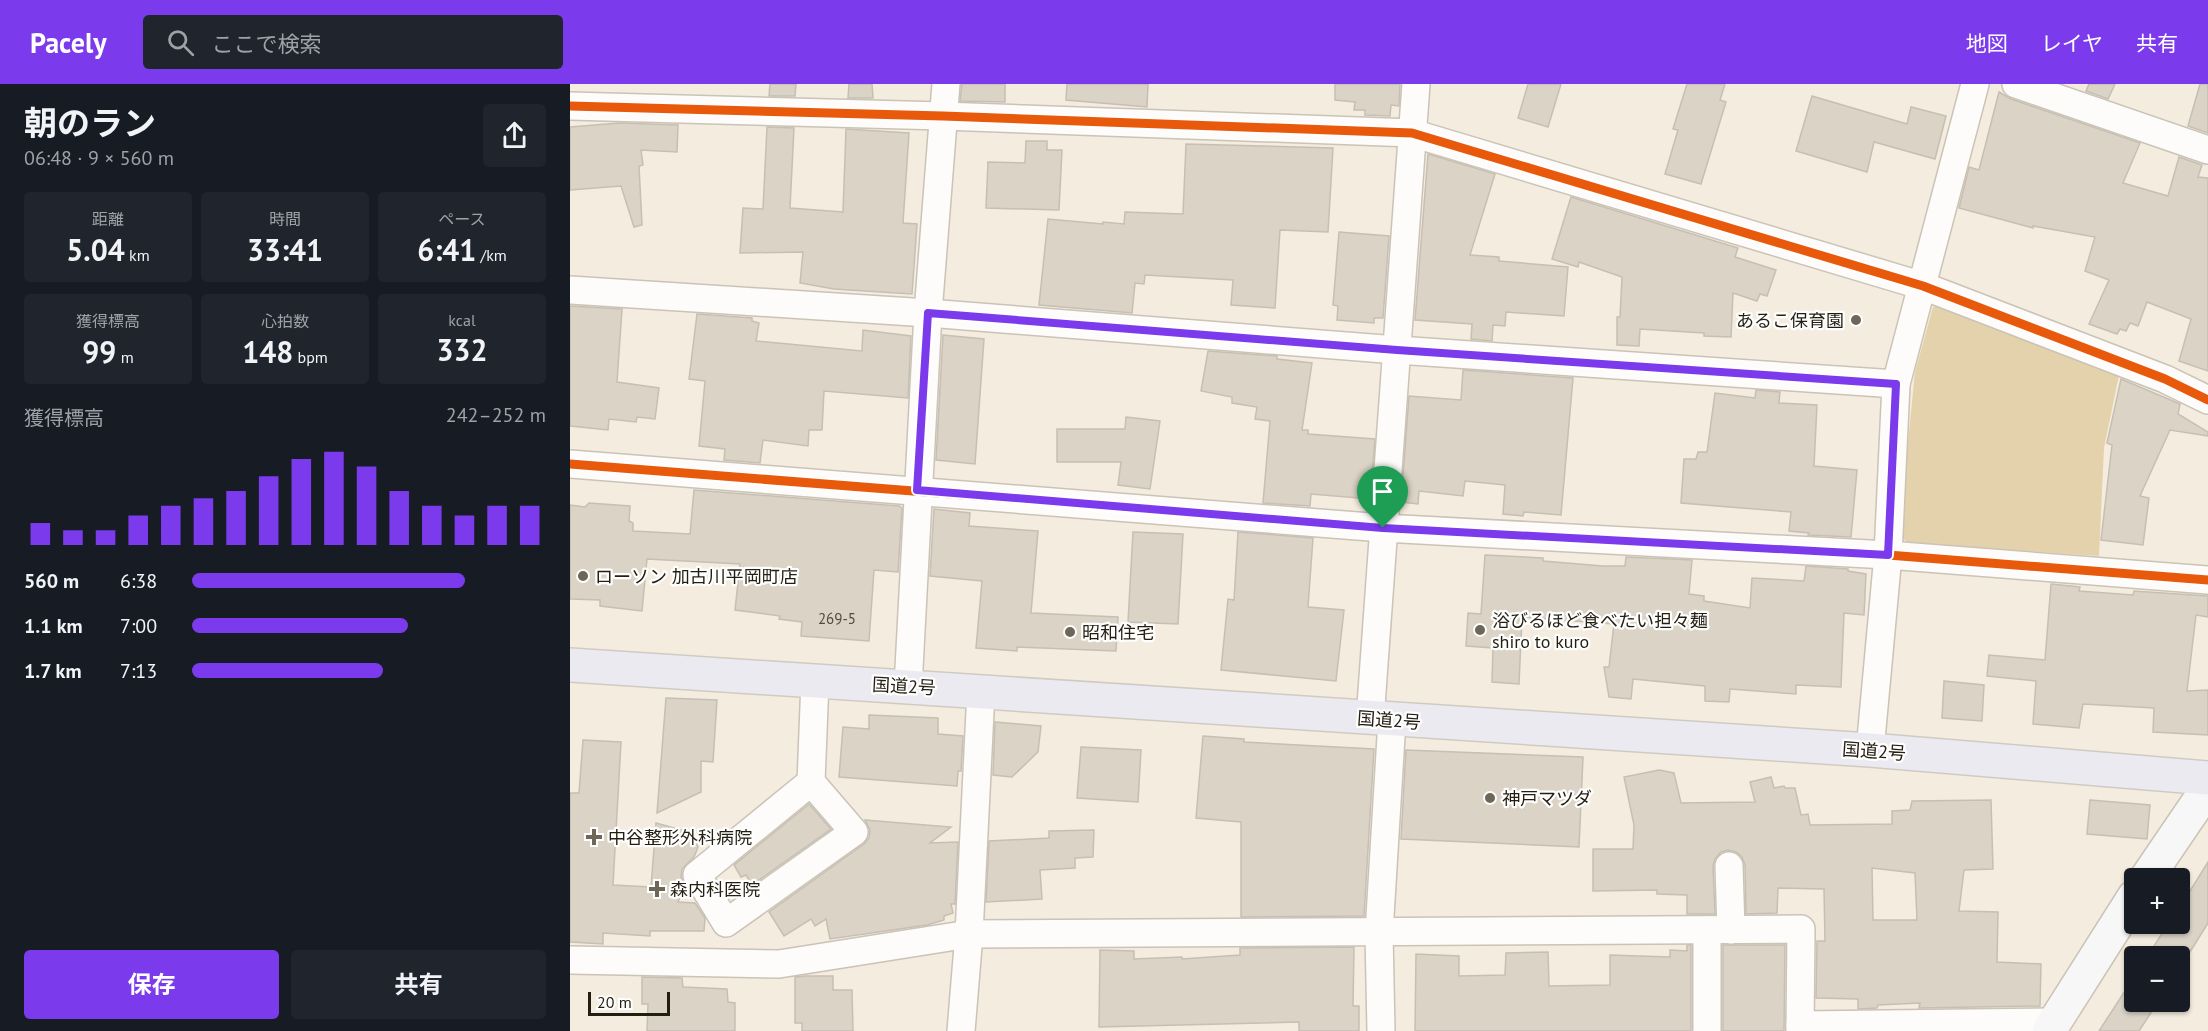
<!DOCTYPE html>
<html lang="ja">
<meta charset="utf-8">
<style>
body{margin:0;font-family:"PT Sans","Noto Sans JP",sans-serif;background:#20242c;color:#f1f3f6;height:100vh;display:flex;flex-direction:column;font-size:22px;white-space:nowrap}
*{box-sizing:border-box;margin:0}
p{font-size:20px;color:#9ea1a6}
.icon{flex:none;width:33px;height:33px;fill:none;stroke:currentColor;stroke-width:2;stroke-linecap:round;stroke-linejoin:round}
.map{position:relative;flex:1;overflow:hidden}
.sheet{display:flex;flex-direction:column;background:#171b24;width:570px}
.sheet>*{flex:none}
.fabs{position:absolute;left:1554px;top:784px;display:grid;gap:12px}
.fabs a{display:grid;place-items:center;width:66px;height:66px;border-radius:6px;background:#171b24;box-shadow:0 2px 4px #0004;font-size:30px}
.scale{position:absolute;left:18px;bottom:15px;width:82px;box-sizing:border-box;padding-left:6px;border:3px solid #241e11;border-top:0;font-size:16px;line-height:21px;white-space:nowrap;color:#241e11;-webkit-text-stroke:4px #fefefe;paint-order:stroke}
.pin{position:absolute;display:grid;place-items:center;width:51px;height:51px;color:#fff;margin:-62px -26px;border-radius:50% 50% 50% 0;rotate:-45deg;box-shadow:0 0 6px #0007}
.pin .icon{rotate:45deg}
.round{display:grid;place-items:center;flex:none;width:63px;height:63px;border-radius:6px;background:#20242c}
.overview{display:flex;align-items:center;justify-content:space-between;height:102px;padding:0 24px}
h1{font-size:33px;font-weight:700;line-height:45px}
.stats{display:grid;grid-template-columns:repeat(3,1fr);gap:9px;height:102px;padding:6px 24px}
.stats div{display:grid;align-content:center;border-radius:6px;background:#20242c;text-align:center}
.stats b{font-size:30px;font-weight:700}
.stats small{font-size:16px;font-weight:400}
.stats p{font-size:16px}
.chart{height:168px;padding:12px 24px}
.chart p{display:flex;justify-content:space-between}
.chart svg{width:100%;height:108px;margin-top:6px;stroke:#7c3aed;stroke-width:6}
.primary-button{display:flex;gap:12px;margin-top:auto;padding:12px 24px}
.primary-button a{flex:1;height:69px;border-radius:6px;background:#7c3aed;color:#fff;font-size:24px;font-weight:700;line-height:69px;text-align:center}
.primary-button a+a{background:#20242c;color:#f1f3f6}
ul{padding:0 24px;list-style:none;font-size:20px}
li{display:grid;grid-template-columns:96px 72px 1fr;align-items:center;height:45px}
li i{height:15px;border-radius:8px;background:#7c3aed}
header{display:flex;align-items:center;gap:36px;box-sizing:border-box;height:84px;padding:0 30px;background:#7c3aed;color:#fff}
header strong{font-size:28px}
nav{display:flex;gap:33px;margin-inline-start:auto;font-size:21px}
.search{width:420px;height:54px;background:#20242c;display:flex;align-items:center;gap:15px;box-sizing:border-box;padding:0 21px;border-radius:6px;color:#9ea1a6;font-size:22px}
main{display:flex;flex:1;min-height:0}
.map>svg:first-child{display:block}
.green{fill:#e4d2ad}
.building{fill:#dad3c6;stroke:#c6bfb3;stroke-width:1.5;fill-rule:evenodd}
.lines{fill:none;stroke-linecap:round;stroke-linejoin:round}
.street-casing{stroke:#cac3b6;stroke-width:30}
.secondary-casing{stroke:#cac3b6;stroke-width:36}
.highway-casing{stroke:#cfcbc3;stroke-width:36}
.street{stroke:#fdfcfa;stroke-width:27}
.secondary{stroke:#f8f7f8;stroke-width:33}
.highway{stroke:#eceaf1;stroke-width:33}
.cycleway-casing{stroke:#fefefe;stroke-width:13}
.cycleway{stroke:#e8590c;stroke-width:9}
.route-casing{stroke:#fff;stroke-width:12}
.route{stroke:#7c3aed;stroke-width:8}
.poi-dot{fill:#6d6659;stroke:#fefefe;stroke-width:2}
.labels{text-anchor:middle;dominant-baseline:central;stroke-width:4.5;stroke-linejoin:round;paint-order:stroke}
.number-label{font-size:15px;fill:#524c3f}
.poi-label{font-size:18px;fill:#241e11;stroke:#fefefe;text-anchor:start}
.street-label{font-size:18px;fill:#241e11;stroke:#fefefe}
</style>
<header>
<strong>Pacely</strong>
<div class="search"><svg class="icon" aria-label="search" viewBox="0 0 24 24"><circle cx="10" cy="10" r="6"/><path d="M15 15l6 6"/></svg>ここで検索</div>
<nav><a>地図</a><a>レイヤ</a><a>共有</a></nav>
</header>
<main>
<section class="sheet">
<div class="overview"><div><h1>朝のラン</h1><p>06:48 · 9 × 560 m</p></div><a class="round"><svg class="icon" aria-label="share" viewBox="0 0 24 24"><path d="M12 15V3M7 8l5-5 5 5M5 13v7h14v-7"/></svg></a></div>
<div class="stats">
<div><p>距離</p><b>5.04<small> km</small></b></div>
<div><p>時間</p><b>33:41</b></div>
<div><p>ペース</p><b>6:41<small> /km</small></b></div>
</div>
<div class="stats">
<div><p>獲得標高</p><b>99<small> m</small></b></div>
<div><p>心拍数</p><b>148<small> bpm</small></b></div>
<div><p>kcal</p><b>332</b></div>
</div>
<div class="chart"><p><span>獲得標高</span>242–252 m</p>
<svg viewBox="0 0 160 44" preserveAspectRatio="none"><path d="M5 44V35M15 44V38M25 44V38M35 44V32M45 44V28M55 44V25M65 44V22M75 44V16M85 44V9M95 44V6M105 44V12M115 44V22M125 44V28M135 44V32M145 44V28M155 44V28"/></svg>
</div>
<ul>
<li><b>560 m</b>6:38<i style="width:77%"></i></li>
<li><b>1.1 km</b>7:00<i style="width:61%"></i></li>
<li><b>1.7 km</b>7:13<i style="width:54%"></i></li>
</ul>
<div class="primary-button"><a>保存</a><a>共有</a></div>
</section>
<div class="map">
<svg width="1638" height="947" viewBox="0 0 1638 947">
<rect width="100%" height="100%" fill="#f4ecde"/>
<polygon class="green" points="1375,220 1549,291 1534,364 1529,472 1337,459 1329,449 1345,288 1363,223"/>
<g class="building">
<polygon points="200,0 226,0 225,12 199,12"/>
<polygon points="279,0 302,0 303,14 278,14"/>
<polygon points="392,0 435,0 435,18 390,17"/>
<polygon points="497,0 578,0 577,23 496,16"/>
<polygon points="765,0 830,0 829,22 821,21 820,32 795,31 795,26 784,26 785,18 765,16"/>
<polygon points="958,0 991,0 978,43 948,34"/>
<polygon points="1117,0 1155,0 1150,16 1156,18 1131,100 1095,90 1108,46 1103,45"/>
<polygon points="1519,0 1545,0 1538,15 1516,7"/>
<polygon points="1630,0 1638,0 1638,49 1618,42"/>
<polygon points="1429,8 1441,15 1570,59 1553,99 1598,112 1609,73 1632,81 1628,93 1638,94 1638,287 1609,277 1621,235 1577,218 1568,242 1560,239 1556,247 1550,245 1547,250 1519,240 1539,196 1515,187 1525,153 1463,142 1463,144 1389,124 1399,83 1409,86"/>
<polygon points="1242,12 1337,40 1341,23 1376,32 1365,75 1304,58 1297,88 1226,67"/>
<polygon points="49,39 108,41 107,68 71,66 73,81 69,82 72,141 64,143 51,102 0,106 0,43"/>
<polygon points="197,43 224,44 220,124 273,128 276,45 339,49 333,139 347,140 342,210 264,205 230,199 233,168 170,169 173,124 193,125"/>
<polygon points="456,57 477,57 477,66 492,66 489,126 416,124 418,78 455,79"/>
<polygon points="616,60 763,64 758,148 710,146 705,224 661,221 663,196 575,191 574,200 565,199 562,229 469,221 478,135 533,140 533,138 554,140 555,128 613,130"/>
<polygon points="858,70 925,90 900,171 929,173 929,177 998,183 994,232 936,228 935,242 923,241 922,257 901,255 902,240 845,236"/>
<polygon points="1001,113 1168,164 1165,173 1206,186 1197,212 1190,210 1187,217 1163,209 1161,253 1134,252 1134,249 1070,245 1069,262 1047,261 1047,233 1050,233 1052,193 1009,178 1008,183 982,175"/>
<polygon points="769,148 819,152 813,234 804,234 804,239 767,236 768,222 763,221"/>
<polygon points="0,222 52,225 47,298 89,304 85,335 67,333 66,338 39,335 38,346 0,342"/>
<polygon points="127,230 182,234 182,237 189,239 186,257 292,267 293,246 341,252 338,314 254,307 252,346 239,346 238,362 193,356 190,379 154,376 155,365 129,362 135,297 119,295"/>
<polygon points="373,251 414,255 405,380 366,376"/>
<polygon points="638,267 707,272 707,275 742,279 732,346 738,346 738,350 805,355 800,415 741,410 740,422 693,419 700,337 685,335 687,323 662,319 662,313 631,307"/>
<polygon points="893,286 1003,294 991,431 954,428 953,432 933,430 935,401 895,397 893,412 849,407 848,420 831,418 839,312 891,316"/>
<polygon points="1551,295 1610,320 1608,330 1638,348 1638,352 1600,346 1570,412 1579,414 1573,461 1531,456 1542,361 1537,359"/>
<polygon points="1186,306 1210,308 1209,319 1247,321 1244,382 1287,386 1281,453 1238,451 1239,449 1219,447 1221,428 1111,419 1114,375 1126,375 1128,368 1137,368 1145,309 1185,314"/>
<polygon points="556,333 590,337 580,405 548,401 551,378 487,378 487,345 555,345"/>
<polygon points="124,406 329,422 332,424 328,488 304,486 299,557 231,552 232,538 209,535 210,532 165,526 170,480 77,475 72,527 30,522 30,516 0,515 0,421 15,423 19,419 60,422 59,437 63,439 63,447 120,450"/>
<polygon points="364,425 400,429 399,442 468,447 461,529 548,533 546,567 447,563 447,567 406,564 412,497 360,492"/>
<polygon points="563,448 613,450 608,540 558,538"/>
<polygon points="668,448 743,454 738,523 774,526 766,597 651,586 658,515 664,516"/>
<polygon points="915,471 973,474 973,477 1033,482 1055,482 1056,473 1122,476 1119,510 1134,512 1134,517 1180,524 1182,494 1234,497 1236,482 1278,485 1278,487 1296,490 1294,531 1274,529 1271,603 1226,601 1226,610 1160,605 1159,618 1135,617 1135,602 1063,595 1061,615 1039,613 1034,583 1039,583 1044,540 952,533 949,600 922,598 923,564 896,562 898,529 911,530"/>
<polygon points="1481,500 1510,503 1509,507 1563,511 1564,507 1638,512 1638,533 1626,531 1617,607 1638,606 1638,651 1583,648 1584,624 1513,620 1509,644 1463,640 1466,597 1417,592 1419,571 1475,576"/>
<polygon points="1374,597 1414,601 1412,637 1372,634"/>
<polygon points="96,614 147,616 143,678 131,677 131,708 87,729"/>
<polygon points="299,631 368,634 368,650 393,652 391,687 388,687 387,702 269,693 273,643 299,645"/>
<polygon points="425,638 471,642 468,668 442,693 423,691"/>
<polygon points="633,652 674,655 674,658 804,665 794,832 671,833 671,738 626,734"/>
<polygon points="13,656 51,658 43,801 81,803 86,739 122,749 128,763 124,773 112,785 111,793 115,801 108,818 125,819 135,834 134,847 80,847 80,852 33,849 33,860 0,858 0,709 9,709"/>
<polygon points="511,663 571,666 568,718 507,714"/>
<polygon points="836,666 1013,673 1009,763 831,755"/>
<path d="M1089,686L1104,689L1111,719L1185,718L1180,698L1201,693L1204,704L1214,702L1215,704H1225L1231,731L1238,730L1240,741L1322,740V727L1340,726L1342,717L1421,716L1423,785L1394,786L1389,827L1428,828L1427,878L1471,880L1470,922L1349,924L1350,919L1308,921L1307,924L1288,925V915L1246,914L1247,857H1255L1254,805L1208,804L1207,829L1176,830L1175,781L1172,773L1166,768L1158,766L1151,768L1145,775L1143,782L1145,830H1117V811L1087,810V806L1023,807V765H1063L1064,741L1054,693ZM1302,784L1345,789L1347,836H1303Z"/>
<polygon points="1520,716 1580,721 1577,755 1517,750"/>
<polygon points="239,720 261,745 182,801 176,791 171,793 164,781"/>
<polygon points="295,736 381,743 360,759 388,758 385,820 381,820 383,829 374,832 374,836 357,841 260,855 256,835 245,842 241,835 214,852 199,828 294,760 299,754 300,746"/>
<polygon points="524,746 523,773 505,774 505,784 470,786 472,815 416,818 419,757 479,754 479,747"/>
<polygon points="1638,778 1638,839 1610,884 1610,873 1577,873 1598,840 1610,840 1610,823"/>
<polygon points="1117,861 1121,861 1121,947 845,947 846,870 889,872 889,892 935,891 936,869 978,868 979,902 1040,901 1040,871 1100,873 1100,866 1117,867"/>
<polygon points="1153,861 1215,861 1214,947 1153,947"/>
<polygon points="784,863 783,922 789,922 789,947 729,947 729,938 529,943 530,866 564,867 564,875 612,873 612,875 670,871 670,864"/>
<polygon points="235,892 263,892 263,906 282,906 283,947 232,947 232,939 225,939 225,893"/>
<polygon points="72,893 112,894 113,903 157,905 158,918 165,919 165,947 77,947 78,920 72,920"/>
<polygon points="1564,893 1564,918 1588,918 1569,947 1529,947"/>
</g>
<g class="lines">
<defs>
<g id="street">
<polyline points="1446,0 1638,66"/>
<polyline points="0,22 373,32 842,49 1353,202 1595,295 1638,316"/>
<polyline points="0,206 358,229 827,266 1326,300"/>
<polyline points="0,380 813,444 1318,471 1638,496"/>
<polyline points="338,603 358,229 376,0"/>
<polyline points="800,635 846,0"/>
<polyline points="1300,666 1318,471 1326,300 1405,0"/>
<polyline points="241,698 284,748 156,839 127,791 241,698 245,597"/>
<polyline points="1159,782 1161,846"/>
<polyline points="1137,846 1137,947"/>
<polyline points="0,876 209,880 399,850 1231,845 1230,947"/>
<polyline points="1230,941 1485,938"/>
<polyline points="391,947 399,850 411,607"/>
<polyline points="811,947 809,849 822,636"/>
</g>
<g id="secondary">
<polyline points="1576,795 1638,704"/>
<polyline points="1479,947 1564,813"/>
</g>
<polyline id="highway" points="0,581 1300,666 1638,694"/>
</defs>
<use href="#street" class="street-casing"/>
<use href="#secondary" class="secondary-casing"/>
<use href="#highway" class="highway-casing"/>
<use href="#street" class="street"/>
<use href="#secondary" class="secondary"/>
<use href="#highway" class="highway"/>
<defs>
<g id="cycleway">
<polyline points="0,22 373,32 842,49 1353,202 1595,295 1638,316"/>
<polyline points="0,380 813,444 1318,471 1638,496"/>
</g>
</defs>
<use href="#cycleway" class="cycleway-casing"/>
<use href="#cycleway" class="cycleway"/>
</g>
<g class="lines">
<defs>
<polygon id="route" points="358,229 827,266 1326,300 1318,471 813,444 347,406"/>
</defs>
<use href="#route" class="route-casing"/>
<use href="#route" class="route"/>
</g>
<g class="poi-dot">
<circle cx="1286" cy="236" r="6"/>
<circle cx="13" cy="492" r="6"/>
<circle cx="910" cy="546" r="6"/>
<circle cx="500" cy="548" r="6"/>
<circle cx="920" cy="714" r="6"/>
<path d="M21 744h6v6h6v6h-6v6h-6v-6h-6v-6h6z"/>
<path d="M84 796h6v6h6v6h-6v6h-6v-6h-6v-6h6z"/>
</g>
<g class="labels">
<g class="number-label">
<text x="267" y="534">269-5</text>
</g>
<g class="poi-label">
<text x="1274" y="236" text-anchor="end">あるこ保育園</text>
<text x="25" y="492">ローソン 加古川平岡町店</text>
<text x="922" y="536">浴びるほど食べたい担々麺<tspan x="922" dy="21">shiro to kuro</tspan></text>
<text x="512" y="548">昭和住宅</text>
<text x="932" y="714">神戸マツダ</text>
<text x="38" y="753">中谷整形外科病院</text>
<text x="100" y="805">森内科医院</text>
</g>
<g class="street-label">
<text transform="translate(334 602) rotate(3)">国道2号</text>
<text transform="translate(819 636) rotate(4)">国道2号</text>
<text transform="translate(1304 667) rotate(4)">国道2号</text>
</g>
</g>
</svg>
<div class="fabs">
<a>+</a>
<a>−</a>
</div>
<div class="scale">20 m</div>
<div class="pin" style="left:813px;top:444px;background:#1e9e55"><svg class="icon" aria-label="arrive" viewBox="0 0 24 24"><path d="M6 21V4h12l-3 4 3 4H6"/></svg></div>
</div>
</main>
